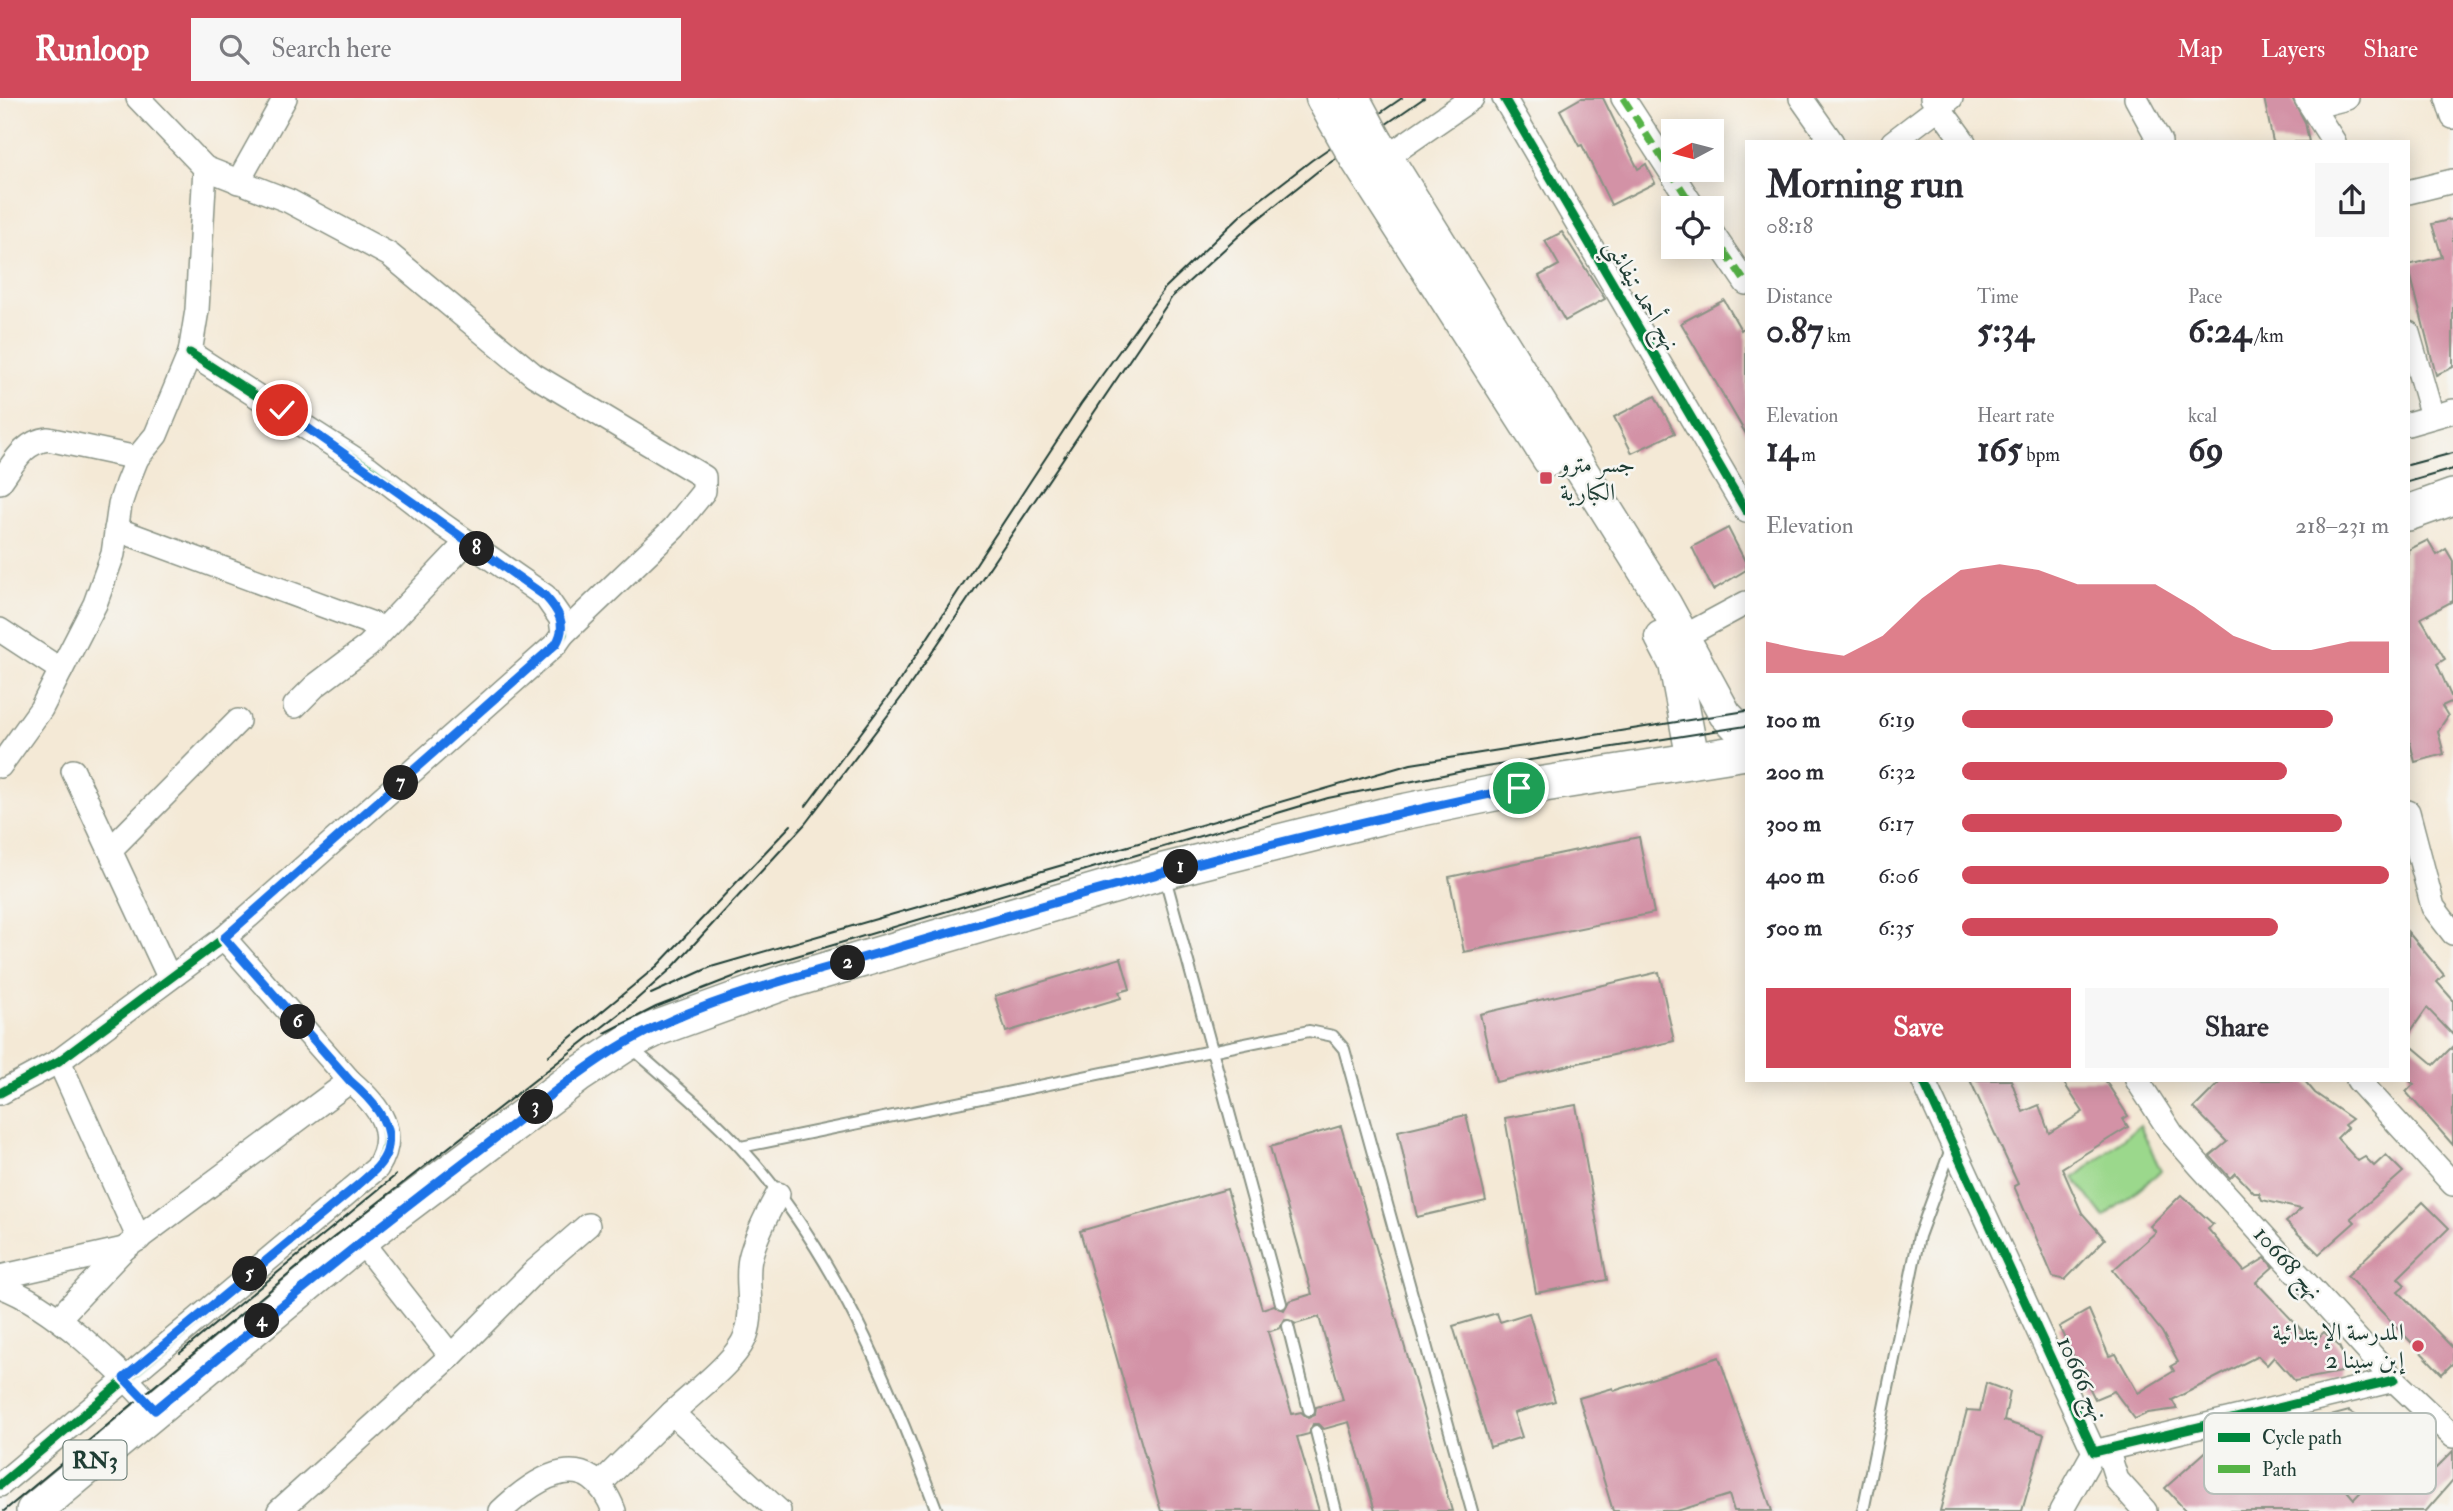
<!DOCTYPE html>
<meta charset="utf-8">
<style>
body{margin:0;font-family:"IM FELL Double Pica",Amiri,serif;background:#f7f7f7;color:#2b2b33;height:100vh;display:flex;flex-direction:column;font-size:26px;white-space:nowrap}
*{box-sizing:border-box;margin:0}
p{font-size:23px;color:#7c7c81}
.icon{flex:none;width:38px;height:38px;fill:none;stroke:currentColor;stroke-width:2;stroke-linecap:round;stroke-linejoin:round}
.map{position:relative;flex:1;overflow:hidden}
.side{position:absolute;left:1745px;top:42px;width:665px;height:942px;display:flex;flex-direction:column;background:#fff;border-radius:0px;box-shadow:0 4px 18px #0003}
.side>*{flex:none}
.needle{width:46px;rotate:263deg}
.tools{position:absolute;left:1661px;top:21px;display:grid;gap:14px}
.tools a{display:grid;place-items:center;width:63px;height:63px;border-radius:0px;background:#fff;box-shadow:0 4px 18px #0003;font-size:35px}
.pin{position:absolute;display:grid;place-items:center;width:60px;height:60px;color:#fff;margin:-30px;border:4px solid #fff;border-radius:50%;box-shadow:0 2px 7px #0007}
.km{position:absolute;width:35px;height:35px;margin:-18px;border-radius:50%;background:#222;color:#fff;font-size:19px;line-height:35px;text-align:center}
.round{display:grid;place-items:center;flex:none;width:74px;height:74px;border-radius:0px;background:#f7f7f7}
.overview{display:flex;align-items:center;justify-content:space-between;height:119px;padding:0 21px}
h1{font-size:38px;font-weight:700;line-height:52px}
.metrics{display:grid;grid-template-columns:repeat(3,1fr);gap:10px;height:119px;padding:7px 21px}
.metrics div{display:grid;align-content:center}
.metrics b{font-size:35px;font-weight:700}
.metrics small{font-size:19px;font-weight:400}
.metrics p{font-size:19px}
.chart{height:196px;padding:14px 21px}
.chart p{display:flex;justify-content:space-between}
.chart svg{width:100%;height:126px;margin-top:7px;fill:#d1495b;opacity:.7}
.button{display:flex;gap:14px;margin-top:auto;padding:14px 21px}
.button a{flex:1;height:80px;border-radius:0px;background:#d1495b;color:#fff;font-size:28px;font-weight:700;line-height:80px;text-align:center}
.button a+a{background:#f7f7f7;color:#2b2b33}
ul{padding:0 21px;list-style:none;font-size:23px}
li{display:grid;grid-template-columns:112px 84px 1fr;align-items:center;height:52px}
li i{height:18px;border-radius:9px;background:#d1495b}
header{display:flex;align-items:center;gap:42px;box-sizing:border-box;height:98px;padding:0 35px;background:#d1495b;color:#fff}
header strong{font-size:33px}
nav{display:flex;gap:38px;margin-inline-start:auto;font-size:24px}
.search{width:490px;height:63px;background:#f7f7f7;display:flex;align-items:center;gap:18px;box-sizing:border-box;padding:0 24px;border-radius:0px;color:#7c7c81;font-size:26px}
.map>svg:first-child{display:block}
.green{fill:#9bd88c;stroke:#5d8a60;stroke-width:2}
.building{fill:#d392a6;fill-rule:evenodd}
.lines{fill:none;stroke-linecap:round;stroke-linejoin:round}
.lane-casing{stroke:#8a9385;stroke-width:14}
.street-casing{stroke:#8a9385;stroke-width:26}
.secondary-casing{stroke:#8a9385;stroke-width:35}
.primary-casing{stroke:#8a9385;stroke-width:38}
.lane{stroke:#fff;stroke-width:10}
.street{stroke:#fff;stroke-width:23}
.secondary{stroke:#fff;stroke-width:32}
.primary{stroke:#fff;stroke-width:35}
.tram{stroke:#1f3d34;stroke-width:2}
.secondary-bridge-casing{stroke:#8a9385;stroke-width:35;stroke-linecap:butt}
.secondary-bridge{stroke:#fff;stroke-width:32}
.quiet{stroke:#55b346;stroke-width:7;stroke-dasharray:14 7;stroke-linecap:butt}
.cycleway-casing{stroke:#f6f6f2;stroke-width:13}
.cycleway{stroke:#00873e;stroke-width:9}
.route-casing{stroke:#fff;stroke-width:14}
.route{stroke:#1a73e8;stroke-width:9}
.poi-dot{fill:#d1495b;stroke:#f6f6f2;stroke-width:2.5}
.labels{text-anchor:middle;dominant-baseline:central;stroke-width:5;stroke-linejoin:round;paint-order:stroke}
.shield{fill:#f6f6f2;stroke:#60746d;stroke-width:2}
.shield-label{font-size:23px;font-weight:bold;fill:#1f3d34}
.street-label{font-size:24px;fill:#1f3d34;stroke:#f6f6f2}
.poi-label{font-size:24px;fill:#1f3d34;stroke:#f6f6f2;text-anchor:start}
.key{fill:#f6f6f2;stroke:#b6beb9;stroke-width:2}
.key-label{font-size:19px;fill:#1f3d34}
</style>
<header>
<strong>Runloop</strong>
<div class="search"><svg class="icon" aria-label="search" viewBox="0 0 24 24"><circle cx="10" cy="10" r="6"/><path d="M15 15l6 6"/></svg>Search here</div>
<nav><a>Map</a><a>Layers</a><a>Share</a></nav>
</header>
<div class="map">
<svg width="2453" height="1413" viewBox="0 0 2453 1413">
<rect width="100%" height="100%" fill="#f6f6f2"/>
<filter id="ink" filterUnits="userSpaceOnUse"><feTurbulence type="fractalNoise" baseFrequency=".0143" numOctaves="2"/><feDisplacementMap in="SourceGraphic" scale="14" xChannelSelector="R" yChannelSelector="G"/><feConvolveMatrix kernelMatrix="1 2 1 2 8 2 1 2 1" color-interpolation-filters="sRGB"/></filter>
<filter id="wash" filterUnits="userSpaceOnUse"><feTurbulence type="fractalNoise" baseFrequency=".00686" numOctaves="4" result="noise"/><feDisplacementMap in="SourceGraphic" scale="28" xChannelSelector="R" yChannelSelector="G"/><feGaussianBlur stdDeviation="1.57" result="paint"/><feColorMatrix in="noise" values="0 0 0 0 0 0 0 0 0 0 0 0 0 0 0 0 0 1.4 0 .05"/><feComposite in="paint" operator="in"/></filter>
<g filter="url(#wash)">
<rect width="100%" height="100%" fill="#f4e9d6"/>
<polygon class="green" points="2140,1027 2161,1073 2104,1119 2074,1080"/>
<g id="blocks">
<g class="building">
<polygon points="1581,0 1603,0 1638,71 1646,66 1655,85 1611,107 1582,47 1579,48 1560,12"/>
<polygon points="2264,0 2292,0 2305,24 2309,44 2273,44"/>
<polygon points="2453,121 2453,269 2436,277 2408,167 2442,159 2432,126"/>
<polygon points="1562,134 1605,201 1565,223 1539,178 1559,167 1545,143"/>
<polygon points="1724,202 1741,232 1746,228 1746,336 1681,225"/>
<polygon points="1655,298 1675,335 1632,355 1614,319"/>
<polygon points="1728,430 1746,465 1746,472 1713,492 1692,449"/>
<polygon points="2428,442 2437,457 2446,451 2453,463 2453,503 2421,520 2445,561 2437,566 2453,603 2442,608 2448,618 2438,633 2444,656 2415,664 2408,637 2408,452"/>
<polygon points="1639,739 1654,815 1464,854 1449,779"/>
<polygon points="2408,834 2444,877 2437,884 2453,902 2453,937 2427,910 2408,937"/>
<polygon points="1121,860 1130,891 1119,894 1121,900 1006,934 995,898"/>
<polygon points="1659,874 1674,943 1496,984 1480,916"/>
<polygon points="2408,945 2434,967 2453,948 2453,1047 2406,994 2414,986 2408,982"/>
<polygon points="1970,982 2011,982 2023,1014 2039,1007 2049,1035 2083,1014 2062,982 2105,982 2128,1018 2123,1021 2128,1029 2062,1070 2082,1115 2105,1141 2065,1182 2053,1179 2014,1088 2018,1086"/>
<polygon points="2222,982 2304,982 2315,995 2352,1021 2344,1027 2347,1030 2337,1040 2358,1063 2365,1059 2374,1068 2386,1057 2403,1074 2351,1120 2355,1124 2319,1156 2286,1124 2301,1111 2262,1102 2259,1095 2254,1095 2235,1075 2230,1080 2210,1058 2227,1044 2194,1010"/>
<polygon points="1576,1007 1607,1182 1536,1195 1505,1020"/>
<polygon points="1466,1017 1486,1103 1417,1119 1398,1033"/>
<path d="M1341,1028L1452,1413H1375L1349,1324L1324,1331L1319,1326H1313L1309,1336L1297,1339L1319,1413H1161L1080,1133L1227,1091L1262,1211L1274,1207L1284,1212L1289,1203L1312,1196L1270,1049ZM1319,1219L1343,1302L1316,1309L1315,1317L1308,1320L1301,1314L1292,1316L1268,1234L1280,1230L1285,1221L1296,1226Z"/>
<polygon points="2181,1097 2213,1126 2208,1131 2244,1173 2265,1160 2273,1169 2256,1184 2313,1244 2324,1234 2339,1248 2343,1257 2341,1274 2295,1283 2274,1259 2267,1267 2258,1258 2172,1302 2177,1311 2148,1315 2135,1321 2114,1293 2095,1301 2059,1229 2089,1212 2109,1258 2116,1256 2138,1295 2174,1273 2171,1268 2178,1264 2162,1234 2113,1172 2156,1134 2150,1128"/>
<polygon points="2423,1104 2449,1130 2398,1180 2405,1187 2398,1193 2453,1250 2453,1265 2442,1276 2347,1178"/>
<polygon points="1497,1215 1500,1224 1529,1215 1555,1303 1514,1315 1522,1339 1490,1349 1453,1228"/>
<polygon points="1719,1259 1772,1413 1734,1413 1729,1397 1677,1413 1613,1413 1579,1300 1613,1290 1614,1293"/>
<polygon points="1986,1285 2010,1294 2004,1323 2044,1336 2022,1413 1940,1413 1967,1312 1980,1313"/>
<polygon points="2349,1313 2366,1324 2347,1332 2349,1338 2343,1342 2343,1348 2317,1358 2354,1401 2393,1360 2420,1386 2453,1353 2453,1382 2426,1413 2186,1413 2165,1390 2221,1340 2255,1382 2322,1326 2319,1321"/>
</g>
</g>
</g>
<g filter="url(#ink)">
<use href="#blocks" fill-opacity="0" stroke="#8a9385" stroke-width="2"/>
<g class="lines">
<defs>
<g id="lane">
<polyline points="1164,776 1281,1205"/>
<path d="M631,949C668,982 708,1014 741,1050C835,1152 889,1285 937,1413"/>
<polyline points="741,1049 1309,933 1333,938 1344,951 1472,1413"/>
<polyline points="1288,1228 1309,1312"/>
<polyline points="1316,1333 1336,1413"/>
<polyline points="1863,1413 1919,1138 1951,1051"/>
</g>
<g id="street">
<polyline points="138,0 205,70 289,103 390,157 534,277 704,379 704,393 674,430 563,536"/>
<polyline points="1504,0 1746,413"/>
<polyline points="1623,0 1694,110"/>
<polyline points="1801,0 1832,44"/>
<polyline points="1932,0 1964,44"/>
<polyline points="2136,0 2160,44"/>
<polyline points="2306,0 2334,44"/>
<polyline points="2447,0 2453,19"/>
<polyline points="2312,9 2347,0"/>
<polyline points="1893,44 1951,0"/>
<polyline points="1374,68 1472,0"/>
<polyline points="238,84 285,0"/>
<polyline points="2408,94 2453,83"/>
<polyline points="1712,135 1746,185"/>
<polyline points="2408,235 2432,318"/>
<polyline points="2408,326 2453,313"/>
<path d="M0,384C14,365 23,344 48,341L137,360"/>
<polyline points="116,431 384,530"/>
<polyline points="0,532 61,572"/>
<polyline points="1683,539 1746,505"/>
<polyline points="295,608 315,588 368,548 467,444"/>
<polyline points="0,668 41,611 95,506 113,456 120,406 127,385 137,360 156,337 190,255 197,212 205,70"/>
<polyline points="73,673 169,879"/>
<polyline points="2408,714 2433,809 2453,835"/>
<polyline points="110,752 238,623"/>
<polyline points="59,963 139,1141"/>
<polyline points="1923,982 2094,1354 2394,1282"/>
<polyline points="2137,982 2172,1036 2200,1068 2394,1282 2453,1338"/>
<polyline points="2358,982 2453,1086"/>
<polyline points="0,995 59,963 224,840 556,546 563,536 561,521 545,498 443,427 369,370 190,255"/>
<polyline points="0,1179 124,1151"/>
<path d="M0,1188C53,1207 118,1270 155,1312"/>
<polyline points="58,1221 124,1151 350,983 224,840"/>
<polyline points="451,1258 535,1173 588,1127"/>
<path d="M672,1315C693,1295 737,1263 746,1237C755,1212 745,1185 750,1161C755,1139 767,1116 778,1096"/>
<polyline points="2107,1351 2117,1382 2145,1413"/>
<polyline points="600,1386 672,1315 779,1413"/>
<path d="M0,1387L377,1070C400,1034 379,1008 350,983"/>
<polyline points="279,1413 451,1258 360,1142"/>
<path d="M501,1413C539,1377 589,1347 614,1413"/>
<polyline points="2061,1413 2094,1354"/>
</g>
<g id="secondary">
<polyline points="1322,0 1333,20"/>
<polyline points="1377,44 1665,506 1725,616 1746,638"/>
<polyline points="1355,59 1549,362"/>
<polyline points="1661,539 1675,566 1693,662"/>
</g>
<g id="primary">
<polyline points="2408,415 2453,399"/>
<polyline points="34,1413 360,1142 577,978 627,945 655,931 785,884 1164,773 1383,718 1519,690 1746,654"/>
</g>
</defs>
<use href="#lane" class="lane-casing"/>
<use href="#street" class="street-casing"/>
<use href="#secondary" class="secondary-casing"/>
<use href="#primary" class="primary-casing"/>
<use href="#lane" class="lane"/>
<use href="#street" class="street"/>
<use href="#secondary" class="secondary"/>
<use href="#primary" class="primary"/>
<g class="tram">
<polyline points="2408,367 2453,355"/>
<polyline points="2408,384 2453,371"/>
<polyline points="806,708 896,588 1081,306 1165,190 1243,115 1312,62 1402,0"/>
<polyline points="651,896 711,869 1411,666 1746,613"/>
<polyline points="605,935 656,909 756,870 1328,700 1473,671 1746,628"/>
<polyline points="548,958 657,868 791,727"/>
<polyline points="180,1255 396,1077"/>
<polyline points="4,1413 329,1143 628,909 671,871 805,726 904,596 1172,199 1253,125 1318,73 1424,0"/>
</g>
<defs>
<g id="secondary-bridge">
<polyline points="1356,5 1377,44"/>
<polyline points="1333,20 1355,59"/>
</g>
</defs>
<use href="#secondary-bridge" class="secondary-bridge-casing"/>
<use href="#secondary-bridge" class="secondary-bridge"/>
<g class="quiet">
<polyline points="1623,0 1694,110"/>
<polyline points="1712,135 1746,185"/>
</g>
<defs>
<g id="cycleway">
<polyline points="1504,0 1746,413"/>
<polyline points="1923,982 2094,1354 2394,1282"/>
<polyline points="0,995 59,963 224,840 556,546 563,536 561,521 545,498 443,427 369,370 190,255"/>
<path d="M0,1387L377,1070C400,1034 379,1008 350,983"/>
</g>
</defs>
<use href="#cycleway" class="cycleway-casing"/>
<use href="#cycleway" class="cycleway"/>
</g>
</g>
<g class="lines" filter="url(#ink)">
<defs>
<path id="route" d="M282,312L545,498C558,512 568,527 556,546L224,840L350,983C369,999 395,1026 387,1053C383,1067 368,1078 358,1087L124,1280L155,1312C264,1222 372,1133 485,1048C531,1013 577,973 627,944C709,898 820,873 910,846C1111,787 1313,732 1519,690"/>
</defs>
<use href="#route" class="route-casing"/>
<use href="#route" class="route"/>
</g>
<g class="poi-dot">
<rect x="1539" y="373" width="14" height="14" rx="3.5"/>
<circle cx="2418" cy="1248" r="7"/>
</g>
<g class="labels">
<rect class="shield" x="63.5" y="1342.5" width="63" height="39" rx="5"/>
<g class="shield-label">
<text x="95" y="1362">RN3</text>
</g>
<g class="street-label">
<text transform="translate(1642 197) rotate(60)">نهج أحمد تيفاشي</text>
<text transform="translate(2288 1165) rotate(48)">نهج 10668</text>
<text transform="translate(2082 1281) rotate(66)">نهج 10666</text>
</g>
<g class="poi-label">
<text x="1560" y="366">جسر مترو<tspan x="1560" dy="28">الكبارية</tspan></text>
<text x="2404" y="1234" text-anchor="end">المدرسة الإبتدائية<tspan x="2404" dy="28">إبن سينا 2</tspan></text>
</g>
</g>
<rect x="2204" y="1315" width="232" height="81" rx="10" class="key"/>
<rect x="2218" y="1335" width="32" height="9" fill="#00873e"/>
<rect x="2218" y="1367" width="32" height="8" fill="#55b346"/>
<g class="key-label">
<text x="2262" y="1346">Cycle path</text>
<text x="2262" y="1378">Path</text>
</g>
</svg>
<div class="tools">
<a><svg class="needle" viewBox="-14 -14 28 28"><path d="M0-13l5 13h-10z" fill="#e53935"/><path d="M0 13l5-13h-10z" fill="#7c7c81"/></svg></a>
<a><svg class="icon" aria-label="locate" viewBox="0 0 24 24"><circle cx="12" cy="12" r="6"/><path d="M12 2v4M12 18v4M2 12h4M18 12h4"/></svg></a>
</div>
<div class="pin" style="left:1519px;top:690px;background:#1e9e55"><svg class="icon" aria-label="arrive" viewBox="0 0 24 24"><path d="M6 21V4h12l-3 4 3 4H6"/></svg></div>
<div class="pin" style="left:282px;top:312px;background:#d93025"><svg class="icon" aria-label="check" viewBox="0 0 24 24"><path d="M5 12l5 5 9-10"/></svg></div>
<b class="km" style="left:1181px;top:769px">1</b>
<b class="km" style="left:848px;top:865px">2</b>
<b class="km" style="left:536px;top:1009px">3</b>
<b class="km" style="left:262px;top:1223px">4</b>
<b class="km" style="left:250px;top:1176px">5</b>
<b class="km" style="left:298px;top:924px">6</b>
<b class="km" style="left:401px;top:685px">7</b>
<b class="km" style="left:477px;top:451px">8</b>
<section class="side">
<div class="overview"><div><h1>Morning run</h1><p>08:18</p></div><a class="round"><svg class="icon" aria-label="share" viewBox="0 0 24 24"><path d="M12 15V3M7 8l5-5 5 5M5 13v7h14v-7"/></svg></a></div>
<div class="metrics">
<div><p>Distance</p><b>0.87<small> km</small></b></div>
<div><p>Time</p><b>5:34</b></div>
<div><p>Pace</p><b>6:24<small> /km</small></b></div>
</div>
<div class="metrics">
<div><p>Elevation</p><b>14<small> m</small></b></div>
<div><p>Heart rate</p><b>165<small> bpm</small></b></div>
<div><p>kcal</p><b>69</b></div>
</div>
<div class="chart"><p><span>Elevation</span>218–231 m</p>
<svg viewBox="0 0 160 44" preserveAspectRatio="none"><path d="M0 44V33L10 36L20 38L30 31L40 18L50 8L60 6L70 8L80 13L90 13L100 13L110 21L120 31L130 36L140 36L150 33L160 33V44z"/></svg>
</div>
<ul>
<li><b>100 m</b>6:19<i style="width:87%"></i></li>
<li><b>200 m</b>6:32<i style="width:76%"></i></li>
<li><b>300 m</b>6:17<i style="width:89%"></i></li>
<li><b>400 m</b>6:06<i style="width:100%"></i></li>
<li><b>500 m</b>6:35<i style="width:74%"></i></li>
</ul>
<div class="button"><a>Save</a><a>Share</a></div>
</section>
</div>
